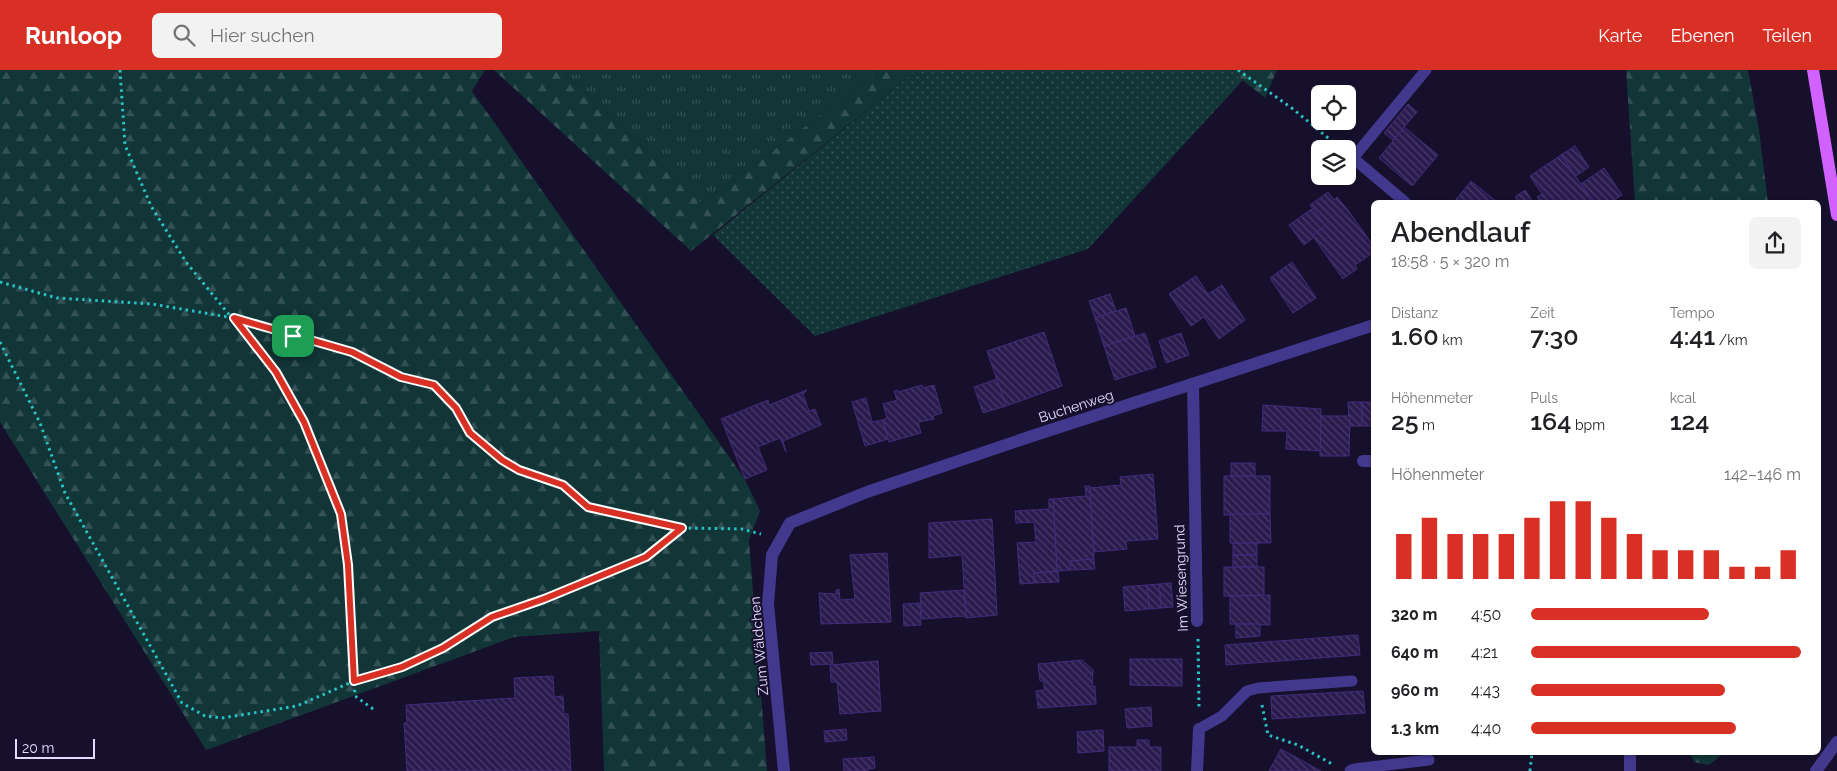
<!DOCTYPE html>
<html lang="de">
<meta charset="utf-8">
<style>
body{margin:0;font-family:Raleway,sans-serif;background:#f2f2f2;color:#202124;height:100vh;display:flex;flex-direction:column;font-size:19px;white-space:nowrap}
*{box-sizing:border-box;margin:0}
p{font-size:16px;color:#757577}
.icon{flex:none;width:28px;height:28px;fill:none;stroke:currentColor;stroke-width:2;stroke-linecap:round;stroke-linejoin:round}
.map{position:relative;flex:1;overflow:hidden}
.panel{position:absolute;left:1371px;top:130px;width:450px;height:555px;display:flex;flex-direction:column;background:#fff;border-radius:8px;box-shadow:0 1px 4px #0004}
.panel>*{flex:none}
.fabs{position:absolute;left:1311px;top:15px;display:grid;gap:10px}
.fabs a{display:grid;place-items:center;width:45px;height:45px;border-radius:8px;background:#fff;box-shadow:0 1px 4px #0004;font-size:25px}
.scale{position:absolute;left:15px;bottom:12px;width:80px;box-sizing:border-box;padding-left:5px;border:2px solid #e2dbff;border-top:0;font-size:14px;line-height:18px;white-space:nowrap;color:#e2dbff;-webkit-text-stroke:4px #17102c;paint-order:stroke}
.pin{position:absolute;display:grid;place-items:center;width:42px;height:42px;color:#fff;margin:-21px;border-radius:10px;box-shadow:0 2px 8px #0006}
.round{display:grid;place-items:center;flex:none;width:52px;height:52px;border-radius:8px;background:#f2f2f2}
.overview{display:flex;align-items:center;justify-content:space-between;height:85px;padding:0 20px}
h1{font-size:28px;font-weight:600;line-height:38px}
.metrics{display:grid;grid-template-columns:repeat(3,1fr);gap:8px;height:85px;padding:5px 20px}
.metrics div{display:grid;align-content:center}
.metrics b{font-size:25px;font-weight:600}
.metrics small{font-size:14px;font-weight:400}
.metrics p{font-size:14px}
.chart{height:140px;padding:10px 20px}
.chart p{display:flex;justify-content:space-between}
.chart svg{width:100%;height:90px;margin-top:5px;stroke:#d93025;stroke-width:6}
ul{padding:0 20px;list-style:none;font-size:16px}
li{display:grid;grid-template-columns:80px 60px 1fr;align-items:center;height:38px}
li i{height:12px;border-radius:6px;background:#d93025}
header{display:flex;align-items:center;gap:30px;box-sizing:border-box;height:70px;padding:0 25px;background:#d93025;color:#fff}
header strong{font-size:24px}
nav{display:flex;gap:28px;margin-inline-start:auto;font-size:18px}
.search{width:350px;height:45px;background:#f2f2f2;display:flex;align-items:center;gap:12px;box-sizing:border-box;padding:0 18px;border-radius:8px;color:#757577;font-size:19px}
.map>svg:first-child{display:block}
.grass{fill:url(#grass-tufts)}
.forest{fill:url(#forest-firs)}
.garden{fill:url(#garden-dots)}
.building{fill:url(#building-back-hatch);stroke:#422b7c}
.lines{fill:none;stroke-linecap:round;stroke-linejoin:round}
.path{stroke:#29c1c4;stroke-width:3;stroke-dasharray:2.5 4;stroke-linecap:butt}
.service{stroke:#42388e;stroke-width:11}
.minor{stroke:#42388e;stroke-width:12}
.tertiary{stroke:#42388e;stroke-width:12}
.primary{stroke:#d162ff;stroke-width:12}
.route-casing{stroke:#fff;stroke-width:10}
.route{stroke:#d93025;stroke-width:6}
.labels{text-anchor:middle;dominant-baseline:central;stroke-width:4;stroke-linejoin:round;paint-order:stroke}
.street-label{font-size:14px;fill:#e2dbff;stroke:#17102c}
</style>
<header>
<strong>Runloop</strong>
<div class="search"><svg class="icon" aria-label="search" viewBox="0 0 24 24"><circle cx="10" cy="10" r="6"/><path d="M15 15l6 6"/></svg>Hier suchen</div>
<nav><a>Karte</a><a>Ebenen</a><a>Teilen</a></nav>
</header>
<div class="map">
<svg width="1837" height="701" viewBox="0 0 1837 701">
<defs>
<pattern id="grass-tufts" width="24" height="20" patternUnits="userSpaceOnUse" patternTransform="scale(1.25)"><rect width="24" height="20" fill="#123537"/><path d="M3 7l-1-3M5 7V3M7 7l1-3M15 17l-1-3M17 17v-4M19 17l1-3" fill="none" stroke="#345255"/></pattern>
<pattern id="forest-firs" width="22" height="20" patternUnits="userSpaceOnUse" patternTransform="scale(1.25)"><rect width="22" height="20" fill="#123537"/><path d="M5 1l3.5 6h-7zM16 11l3.5 6h-7z" fill="#345255"/></pattern>
<pattern id="garden-dots" width="8" height="8" patternUnits="userSpaceOnUse" patternTransform="scale(1.25)"><rect width="8" height="8" fill="#123537"/><path d="M2 2h.1M6 6h.1" fill="none" stroke="#345255" stroke-width="1.8" stroke-linecap="round"/></pattern>
<pattern id="building-back-hatch" width="6" height="6" patternUnits="userSpaceOnUse" patternTransform="scale(1.25)"><rect width="6" height="6" fill="#291b4e"/><path d="M-1 5l2 2M0 0l6 6M5-1l2 2" fill="none" stroke="#483c69"/></pattern>
</defs>
<rect width="100%" height="100%" fill="#17102c"/>
<polygon class="grass" points="562,0 881,0 702,134"/>
<g class="forest">
<polygon points="0,0 485,0 472,21 744,408 760,441 749,470 767,701 604,701 599,561 514,567 206,680 0,352"/>
<polygon points="494,0 562,0 702,134 881,0 917,0 691,181"/>
<polygon points="1230,0 1277,0 1265,28"/>
<polygon points="1626,0 1748,0 1759,60 1768,132 1635,132"/>
<polygon points="1690,683 1724,683 1709,695 1694,692"/>
</g>
<polygon class="garden" points="917,0 1230,0 1243,10 1088,179 815,266 713,165"/>
<g class="building">
<polygon points="1408,34 1417,42 1393,70 1384,63"/>
<polygon points="1404,57 1438,85 1412,116 1379,88"/>
<polygon points="1575,76 1589,97 1576,106 1561,85"/>
<polygon points="1561,85 1591,129 1586,132 1541,132 1537,127 1542,124 1530,106"/>
<polygon points="1604,98 1622,125 1611,132 1594,132 1581,114"/>
<polygon points="1471,111 1497,132 1454,132"/>
<polygon points="1525,120 1533,132 1519,132 1515,127"/>
<polygon points="1328,122 1334,130 1337,127 1348,140 1374,177 1374,182 1355,195 1357,199 1343,209 1312,165 1325,156 1310,135"/>
<polygon points="1313,138 1325,156 1312,165 1314,167 1304,175 1289,155"/>
<polygon points="1292,192 1316,228 1293,243 1270,208"/>
<polygon points="1196,206 1208,224 1222,215 1245,250 1219,269 1204,247 1191,256 1169,224"/>
<polygon points="1110,224 1116,241 1095,248 1089,231"/>
<polygon points="1126,238 1135,266 1104,276 1095,248"/>
<polygon points="1044,262 1062,316 1006,336 987,281"/>
<polygon points="1145,263 1156,297 1115,310 1104,276"/>
<polygon points="1181,263 1189,285 1166,293 1159,271"/>
<polygon points="997,309 1006,336 983,343 974,317"/>
<polygon points="922,315 923,318 934,315 942,343 933,346 934,349 918,352 921,363 889,372 883,350 887,348 883,334 897,330 894,321 897,320 898,322"/>
<polygon points="807,320 803,324 809,341 815,339 821,355 783,371 786,382 780,368 758,377 767,400 745,409 721,349 768,330 769,335"/>
<polygon points="866,328 872,352 883,350 888,369 865,376 852,332"/>
<polygon points="1348,332 1362,332 1362,356 1349,356"/>
<rect x="1362" y="332" width="12" height="24"/>
<polygon points="1263,335 1321,339 1321,381 1286,379 1287,361 1262,361"/>
<polygon points="1321,346 1350,346 1349,386 1320,386"/>
<rect x="1231" y="393" width="24" height="13"/>
<polygon points="1153,404 1158,469 1126,471 1127,479 1094,482 1089,418 1121,415 1120,407"/>
<polygon points="1224,406 1270,406 1270,444 1224,445"/>
<polygon points="1085,416 1090,416 1094,489 1070,491 1071,500 1057,501 1053,429 1086,426"/>
<polygon points="1049,429 1053,429 1057,501 1034,503 1034,513 1020,514 1017,473 1036,472 1034,452 1016,453 1015,441 1049,439"/>
<polygon points="1230,444 1270,444 1271,473 1230,473"/>
<polygon points="992,449 997,545 966,548 962,485 929,488 929,453"/>
<rect x="1233" y="473" width="24" height="12"/>
<polygon points="887,483 891,552 821,554 819,523 836,524 836,520 839,519 840,530 855,529 850,485"/>
<rect x="1233" y="485" width="24" height="12"/>
<polygon points="1094,489 1095,499 1071,500 1070,491"/>
<rect x="1224" y="497" width="40" height="29"/>
<polygon points="1058,501 1059,512 1034,513 1034,503"/>
<polygon points="1171,513 1173,537 1161,538 1159,514"/>
<polygon points="1159,514 1161,538 1149,539 1147,515"/>
<polygon points="1147,515 1149,539 1125,541 1123,517"/>
<polygon points="964,520 966,546 922,549 920,523"/>
<polygon points="1270,525 1270,555 1230,554 1230,526"/>
<polygon points="920,533 921,555 904,556 903,534"/>
<polygon points="1236,554 1260,554 1260,566 1236,568"/>
<polygon points="1358,565 1360,585 1226,595 1225,575"/>
<polygon points="832,582 833,594 811,595 810,583"/>
<polygon points="1130,589 1182,589 1182,616 1130,615"/>
<polygon points="1082,590 1093,600 1092,617 1095,616 1096,634 1038,638 1036,621 1044,620 1044,611 1040,611 1038,594"/>
<polygon points="878,591 881,641 840,644 837,612 831,612 830,595"/>
<polygon points="553,606 554,627 563,626 564,644 568,644 571,701 407,701 404,653 407,653 406,635 515,628 514,608"/>
<polygon points="1363,621 1365,643 1272,649 1271,626"/>
<polygon points="1151,637 1152,656 1127,658 1125,639"/>
<polygon points="846,659 847,670 825,672 824,661"/>
<polygon points="1103,660 1104,681 1078,683 1077,662"/>
<polygon points="1137,670 1149,670 1149,677 1161,677 1161,701 1109,701 1109,677 1137,677"/>
<polygon points="1281,679 1321,701 1269,701"/>
<polygon points="874,687 875,698 868,699 868,701 844,701 843,689"/>
</g>
<g class="lines">
<g class="path">
<polyline points="120,0 125,75 151,136 186,192 276,302 304,352 341,444 348,495 355,626 376,641"/>
<polyline points="1238,0 1293,39 1339,77"/>
<polyline points="0,212 57,228 152,234 234,248 352,283 401,307 434,315 456,338 470,363 502,390 519,400 563,415 588,437 683,458 742,459 761,464"/>
<polyline points="0,272 40,353 65,423 182,633 205,646 222,648 297,636 354,611 402,597 443,578 492,547 544,529 646,487 683,458"/>
<polyline points="1198,569 1199,638"/>
<polyline points="1262,635 1268,665 1298,675 1332,694"/>
<polyline points="1530,701 1532,682"/>
</g>
<g class="service">
<polyline points="1405,132 1353,88 1426,0"/>
<polyline points="1199,659 1222,646 1247,621 1258,618 1352,611"/>
<polyline points="1350,701 1354,699 1429,690"/>
</g>
<g class="minor">
<polyline points="1193,314 1197,551"/>
<polyline points="1363,391 1374,391"/>
<polyline points="784,701 768,534 772,485 790,453 867,422 1032,366 1374,255"/>
<polyline points="1197,701 1199,659"/>
<polyline points="1630,701 1630,682"/>
</g>
<polyline class="tertiary" points="1816,701 1837,672"/>
<polyline class="primary" points="1813,0 1837,145"/>
</g>
<g class="lines">
<defs>
<polygon id="route" points="234,248 352,282 401,307 434,315 456,338 470,363 502,390 519,400 563,415 588,437 682,458 646,487 544,529 492,547 443,578 402,597 354,611 348,495 341,444 304,352 276,302"/>
</defs>
<use href="#route" class="route-casing"/>
<use href="#route" class="route"/>
</g>
<g class="labels">
<g class="street-label">
<text transform="translate(1076 336) rotate(-18)">Buchenweg</text>
<text transform="translate(1181 508) rotate(-92)">Im Wiesengrund</text>
<text transform="translate(759 576) rotate(-95)">Zum Wäldchen</text>
</g>
</g>
</svg>
<div class="fabs">
<a><svg class="icon" aria-label="locate" viewBox="0 0 24 24"><circle cx="12" cy="12" r="6"/><path d="M12 2v4M12 18v4M2 12h4M18 12h4"/></svg></a>
<a><svg class="icon" aria-label="layers" viewBox="0 0 24 24"><path d="M12 4l9 5-9 5-9-5zM3 14l9 5 9-5"/></svg></a>
</div>
<div class="scale">20 m</div>
<div class="pin" style="left:293px;top:266px;background:#1e9e55"><svg class="icon" aria-label="arrive" viewBox="0 0 24 24"><path d="M6 21V4h12l-3 4 3 4H6"/></svg></div>
<section class="panel">
<div class="overview"><div><h1>Abendlauf</h1><p>18:58 · 5 × 320 m</p></div><a class="round"><svg class="icon" aria-label="share" viewBox="0 0 24 24"><path d="M12 15V3M7 8l5-5 5 5M5 13v7h14v-7"/></svg></a></div>
<div class="metrics">
<div><p>Distanz</p><b>1.60<small> km</small></b></div>
<div><p>Zeit</p><b>7:30</b></div>
<div><p>Tempo</p><b>4:41<small> /km</small></b></div>
</div>
<div class="metrics">
<div><p>Höhenmeter</p><b>25<small> m</small></b></div>
<div><p>Puls</p><b>164<small> bpm</small></b></div>
<div><p>kcal</p><b>124</b></div>
</div>
<div class="chart"><p><span>Höhenmeter</span>142–146 m</p>
<svg viewBox="0 0 160 44" preserveAspectRatio="none"><path d="M5 44V22M15 44V14M25 44V22M35 44V22M45 44V22M55 44V14M65 44V6M75 44V6M85 44V14M95 44V22M105 44V30M115 44V30M125 44V30M135 44V38M145 44V38M155 44V30"/></svg>
</div>
<ul>
<li><b>320 m</b>4:50<i style="width:66%"></i></li>
<li><b>640 m</b>4:21<i style="width:100%"></i></li>
<li><b>960 m</b>4:43<i style="width:72%"></i></li>
<li><b>1.3 km</b>4:40<i style="width:76%"></i></li>
</ul>
</section>
</div>
